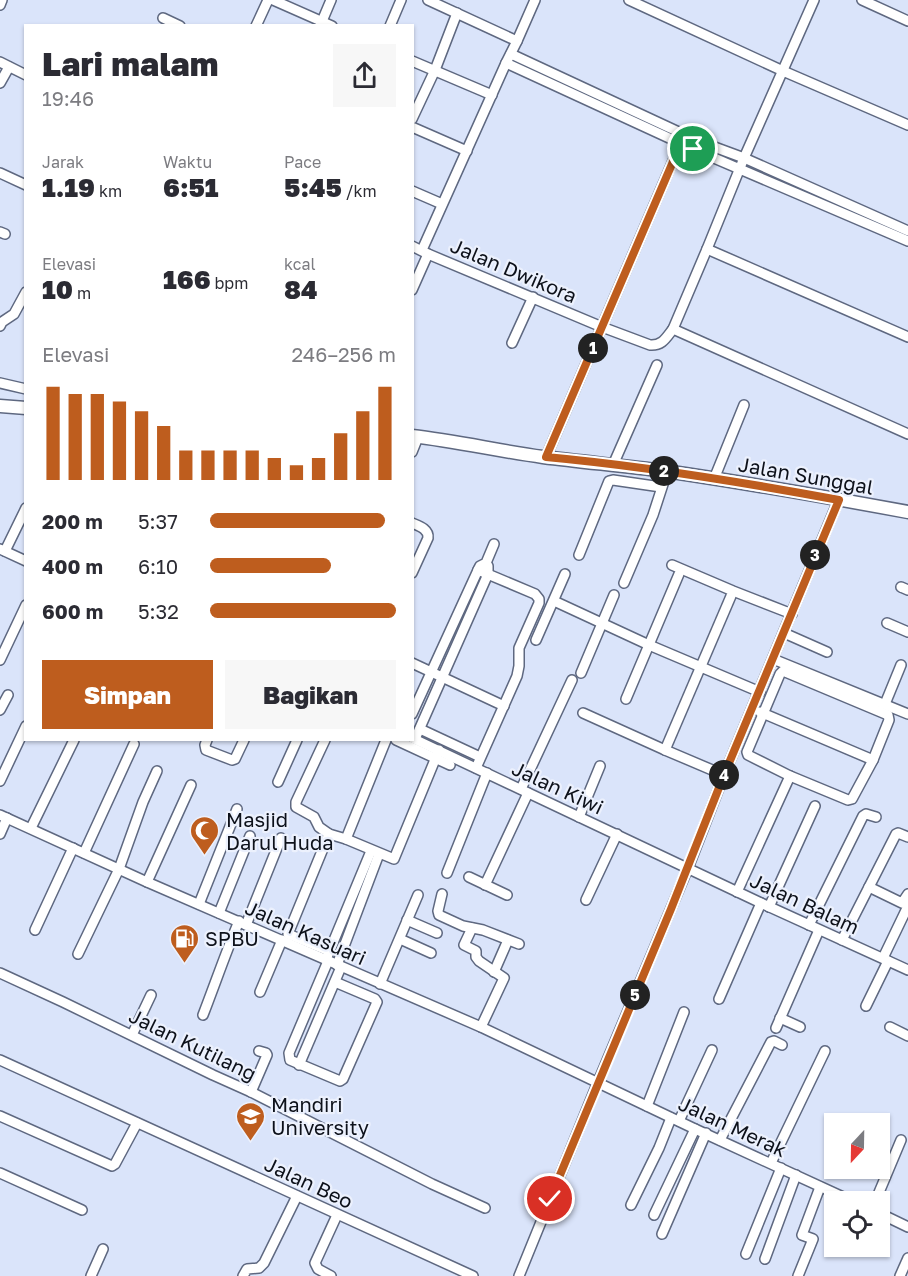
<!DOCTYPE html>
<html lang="id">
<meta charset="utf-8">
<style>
body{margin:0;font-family:"Golos Text",sans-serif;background:#f7f7f7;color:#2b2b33;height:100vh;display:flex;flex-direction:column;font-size:22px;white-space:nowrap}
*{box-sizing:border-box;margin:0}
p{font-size:20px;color:#7c7c81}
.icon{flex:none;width:33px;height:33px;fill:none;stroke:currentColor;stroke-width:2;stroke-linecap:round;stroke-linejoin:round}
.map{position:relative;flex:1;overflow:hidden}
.panel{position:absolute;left:24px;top:24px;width:390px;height:717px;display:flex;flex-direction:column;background:#fff;border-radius:0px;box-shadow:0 2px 4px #0004}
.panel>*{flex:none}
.needle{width:39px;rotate:202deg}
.controls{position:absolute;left:824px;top:1113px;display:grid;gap:12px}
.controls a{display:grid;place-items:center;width:66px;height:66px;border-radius:0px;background:#fff;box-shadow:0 2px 4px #0004;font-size:30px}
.pin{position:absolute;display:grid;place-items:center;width:51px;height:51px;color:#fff;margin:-26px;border:3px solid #fff;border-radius:50%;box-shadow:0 2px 6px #0007}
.km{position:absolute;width:30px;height:30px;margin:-15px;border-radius:50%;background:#222;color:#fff;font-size:16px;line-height:30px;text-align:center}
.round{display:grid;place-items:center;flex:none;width:63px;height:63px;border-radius:0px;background:#f7f7f7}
.headline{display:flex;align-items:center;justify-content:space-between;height:102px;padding:0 18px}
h1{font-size:33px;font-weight:800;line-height:45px}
.metrics{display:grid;grid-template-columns:repeat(3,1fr);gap:9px;height:102px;padding:6px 18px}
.metrics div{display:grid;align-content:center}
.metrics b{font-size:26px;font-weight:800}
.metrics small{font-size:16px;font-weight:400}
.metrics p{font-size:16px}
.chart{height:168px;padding:12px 18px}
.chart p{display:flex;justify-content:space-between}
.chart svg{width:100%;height:108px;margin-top:6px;stroke:#be5d1e;stroke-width:6}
.cta{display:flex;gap:12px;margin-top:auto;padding:12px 18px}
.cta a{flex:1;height:69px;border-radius:0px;background:#be5d1e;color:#fff;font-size:24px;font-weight:800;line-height:69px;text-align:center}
.cta a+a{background:#f7f7f7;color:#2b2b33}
ul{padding:0 18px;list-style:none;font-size:20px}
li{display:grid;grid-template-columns:96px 72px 1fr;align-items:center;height:45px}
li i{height:15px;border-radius:8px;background:#be5d1e}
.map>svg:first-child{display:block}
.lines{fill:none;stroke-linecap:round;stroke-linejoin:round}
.minor-casing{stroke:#5e6880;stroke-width:12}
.major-casing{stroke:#5e6880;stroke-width:15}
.minor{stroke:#fff;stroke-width:9}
.major{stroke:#fff;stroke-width:12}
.route-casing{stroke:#fff;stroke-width:12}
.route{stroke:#be5d1e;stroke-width:8}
.labels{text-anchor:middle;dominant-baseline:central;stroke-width:4.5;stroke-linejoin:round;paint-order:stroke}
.street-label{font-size:20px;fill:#0d111a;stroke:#ecf1fd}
.poi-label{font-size:20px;fill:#0d111a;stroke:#ecf1fd;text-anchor:start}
</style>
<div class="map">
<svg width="908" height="1276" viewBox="0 0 908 1276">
<rect width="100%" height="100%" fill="#dae4fa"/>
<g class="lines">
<defs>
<g id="minor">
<polyline points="273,0 332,26"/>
<polyline points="629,0 783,71 908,125"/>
<polyline points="862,0 908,21"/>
<polyline points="0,5 2,0"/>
<polyline points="163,18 180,26"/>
<polyline points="256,26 268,0"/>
<polyline points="320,26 331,0"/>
<polyline points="390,26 401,0"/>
<polyline points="517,41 535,0"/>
<polyline points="511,54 698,141 744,158 908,231"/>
<polyline points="412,61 492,95"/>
<polyline points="0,62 26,75"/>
<polyline points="506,63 693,149 908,241"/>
<polyline points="0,83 9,67"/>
<polyline points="412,119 435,70 457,13"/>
<polyline points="412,127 467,151"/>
<polyline points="0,173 26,185"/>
<polyline points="412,191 442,204"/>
<polyline points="0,232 5,234"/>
<path d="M412,246L428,254L602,327L650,345C662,346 666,338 673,329L908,434"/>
<polyline points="707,249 908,337"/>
<polyline points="422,250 506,63 517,41 428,0"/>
<polyline points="412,290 428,254"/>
<polyline points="0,326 2,322 14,314 26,292"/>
<polyline points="673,329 707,249 744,158 814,0"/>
<polyline points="512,343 533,297"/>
<polyline points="0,383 26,389"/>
<polyline points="412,452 418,437"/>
<polyline points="546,457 682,140"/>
<polyline points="613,465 657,365"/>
<polyline points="714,479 744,405"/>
<path d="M412,523C419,526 429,529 428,538L412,573"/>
<polyline points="0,549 26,561"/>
<polyline points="5,551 26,508"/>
<polyline points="579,555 609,481 613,480 661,487"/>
<polyline points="672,565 733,591 792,614"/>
<polyline points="624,583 653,515 667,472"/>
<polyline points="901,587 908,590"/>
<polyline points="554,601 649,645 760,692"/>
<polyline points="887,623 908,632"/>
<polyline points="784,633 827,652"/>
<polyline points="536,640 565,574"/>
<polyline points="773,659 908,714"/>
<polyline points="0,660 26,605"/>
<polyline points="412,663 504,706"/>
<polygon points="783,671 888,715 889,720 873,760 852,799 848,800 790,776 748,755 747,752 780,674"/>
<polyline points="581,673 614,595"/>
<polyline points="626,699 679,574"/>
<polyline points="885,704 901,665"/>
<polyline points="0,710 8,695"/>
<polyline points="760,712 873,760"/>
<polyline points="583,713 665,750 724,775"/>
<polyline points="412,714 478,570 480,566 486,563 494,544"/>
<polyline points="420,729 480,757"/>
<polyline points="412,738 761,903 908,970"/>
<polyline points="415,739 488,574 488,566 486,563"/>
<polyline points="207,740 205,745 206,750 232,760 235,759 244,740"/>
<polyline points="325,740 296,802 296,807 314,817 319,827 329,834 346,839 394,859 439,750"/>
<polyline points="396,740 450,765"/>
<polyline points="665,750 731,596"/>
<polyline points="476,768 517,676 519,666 519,648 539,603 539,599 535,594 478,570"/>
<polyline points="0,781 26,726"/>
<polyline points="278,782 297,740"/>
<polyline points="521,789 572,680"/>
<polyline points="0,815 147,882 481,1027 695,1129 854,1202"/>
<polyline points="579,817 600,766"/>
<polyline points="31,828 74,740"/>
<polyline points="0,834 7,818"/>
<polyline points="329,834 288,934 329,951"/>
<polyline points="346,839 386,740"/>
<polyline points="84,853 134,744"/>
<polyline points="447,873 487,773"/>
<polyline points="469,877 507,895"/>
<polyline points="147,882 191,785"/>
<polyline points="485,885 528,793"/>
<polyline points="869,887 902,903 908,894"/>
<polyline points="737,892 790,776"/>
<polyline points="442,894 438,911 439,915 463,926 483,930 519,944"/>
<polyline points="586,900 617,834"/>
<polyline points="199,904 237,809"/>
<polyline points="769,907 815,806"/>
<polyline points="219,913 250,836"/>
<polyline points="407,920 437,933"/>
<polyline points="246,925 281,838"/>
<polyline points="809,925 863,816 866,814 876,817"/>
<polyline points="472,928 464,945 476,951 476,957 479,961 504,978 481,1027"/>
<polyline points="35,930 73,848"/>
<polyline points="400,939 431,953"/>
<polyline points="842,940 896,834 898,833 908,837"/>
<polyline points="78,954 119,869 143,802 157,771"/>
<polyline points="327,957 371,851"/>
<polyline points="883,958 908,906"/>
<polyline points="328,961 289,1053 290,1060 340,1081 343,1079 377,1002 375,999 335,982"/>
<polyline points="337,965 379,854"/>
<polyline points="494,972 508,940"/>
<polyline points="0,973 63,1002 213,1075 251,1092 432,1184 485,1208"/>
<polyline points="380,984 418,895"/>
<polyline points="260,992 282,940"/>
<polyline points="719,999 761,903"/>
<polyline points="866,1006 888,961"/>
<path d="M203,1015C215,984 226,952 239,921"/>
<polyline points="780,1018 800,1027"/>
<polyline points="890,1027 908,1036"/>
<polyline points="776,1028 819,930"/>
<polyline points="132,1035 151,995"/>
<polyline points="0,1060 473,1276"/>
<polyline points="299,1065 341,967"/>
<polyline points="251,1092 267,1055 266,1053 259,1051"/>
<polyline points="647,1106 684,1012"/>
<polyline points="0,1116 112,1166 115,1164 137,1123"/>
<polyline points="679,1121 712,1050"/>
<polyline points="720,1140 771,1042 774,1041 782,1045"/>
<polyline points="771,1163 825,1051"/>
<polyline points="0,1173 82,1210"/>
<polyline points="875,1202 901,1140"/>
<polyline points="631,1205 659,1148 671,1118"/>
<polyline points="879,1213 908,1227"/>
<polyline points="654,1215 695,1129"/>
<polyline points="662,1234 706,1133"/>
<polyline points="746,1254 781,1168"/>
<polyline points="765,1259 796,1175"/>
<polyline points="91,1276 103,1249"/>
<polyline points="243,1276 247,1269 259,1268 264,1263 297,1196"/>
<polyline points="331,1276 318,1269 315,1263 337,1215"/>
<polyline points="519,1276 598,1082 688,868 724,775 839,499"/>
<polyline points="798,1276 813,1239 802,1235 820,1187"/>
<polyline points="900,1276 908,1258"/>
</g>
<g id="major">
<polyline points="0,406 26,408"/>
<path d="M412,436C456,441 499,451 543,457C584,462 625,466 665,471C747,483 827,497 908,512"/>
</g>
</defs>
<use href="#minor" class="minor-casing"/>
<use href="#major" class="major-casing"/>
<use href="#minor" class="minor"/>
<use href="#major" class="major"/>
</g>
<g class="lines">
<defs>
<path id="route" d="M550,1199L671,909L724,775L839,500C742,482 644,466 546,457L681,143L693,149"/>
</defs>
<use href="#route" class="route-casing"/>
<use href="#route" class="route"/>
</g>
<defs>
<symbol id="mosque-pin" viewBox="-11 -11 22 30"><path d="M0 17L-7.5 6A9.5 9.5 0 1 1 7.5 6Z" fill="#be5d1e" stroke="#ecf1fd"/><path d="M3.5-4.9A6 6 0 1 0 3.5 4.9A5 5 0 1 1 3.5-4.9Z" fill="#fff"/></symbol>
<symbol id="fuel-pin" viewBox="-11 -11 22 30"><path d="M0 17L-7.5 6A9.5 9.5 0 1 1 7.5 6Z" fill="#be5d1e" stroke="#ecf1fd"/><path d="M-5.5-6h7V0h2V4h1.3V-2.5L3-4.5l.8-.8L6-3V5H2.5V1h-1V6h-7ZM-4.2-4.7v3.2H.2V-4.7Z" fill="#fff"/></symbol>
<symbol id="university-pin" viewBox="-11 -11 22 30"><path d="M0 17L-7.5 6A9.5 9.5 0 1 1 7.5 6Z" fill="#be5d1e" stroke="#ecf1fd"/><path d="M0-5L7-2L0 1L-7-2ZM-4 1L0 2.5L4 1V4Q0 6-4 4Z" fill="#fff"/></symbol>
</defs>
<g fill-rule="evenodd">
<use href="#mosque-pin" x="188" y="814" width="33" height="45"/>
<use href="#fuel-pin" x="168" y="922" width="33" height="45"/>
<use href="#university-pin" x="234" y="1100" width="33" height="45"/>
</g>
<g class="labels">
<g class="street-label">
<text transform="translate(514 270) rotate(23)">Jalan Dwikora</text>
<text transform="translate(806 475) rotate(10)">Jalan Sunggal</text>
<text transform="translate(558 787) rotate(25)">Jalan Kiwi</text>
<text transform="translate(805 903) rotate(25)">Jalan Balam</text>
<text transform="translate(306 932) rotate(24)">Jalan Kasuari</text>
<text transform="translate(193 1044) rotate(26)">Jalan Kutilang</text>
<text transform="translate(733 1126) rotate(25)">Jalan Merak</text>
<text transform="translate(309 1182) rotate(25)">Jalan Beo</text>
</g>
<g class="poi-label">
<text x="226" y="819">Masjid<tspan x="226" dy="23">Darul Huda</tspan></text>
<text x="205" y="938">SPBU</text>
<text x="271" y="1104">Mandiri<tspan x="271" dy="23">University</tspan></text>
</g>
</g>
</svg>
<div class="controls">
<a><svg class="needle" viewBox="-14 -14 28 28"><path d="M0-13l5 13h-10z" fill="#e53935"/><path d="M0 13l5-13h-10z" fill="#7c7c81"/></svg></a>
<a><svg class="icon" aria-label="locate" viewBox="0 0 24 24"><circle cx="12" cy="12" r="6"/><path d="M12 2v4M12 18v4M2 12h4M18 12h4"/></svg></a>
</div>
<div class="pin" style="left:693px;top:149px;background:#1e9e55"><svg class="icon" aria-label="arrive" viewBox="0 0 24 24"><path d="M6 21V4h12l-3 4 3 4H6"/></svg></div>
<div class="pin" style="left:550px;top:1199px;background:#d93025"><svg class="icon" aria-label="check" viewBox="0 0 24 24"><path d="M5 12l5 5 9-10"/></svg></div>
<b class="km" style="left:593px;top:348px">1</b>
<b class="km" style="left:664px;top:471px">2</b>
<b class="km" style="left:815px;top:555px">3</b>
<b class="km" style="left:724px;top:775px">4</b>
<b class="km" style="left:635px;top:995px">5</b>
<section class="panel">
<div class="headline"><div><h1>Lari malam</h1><p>19:46</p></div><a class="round"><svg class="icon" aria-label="share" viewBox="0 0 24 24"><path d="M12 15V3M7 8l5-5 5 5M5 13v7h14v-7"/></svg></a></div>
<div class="metrics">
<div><p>Jarak</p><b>1.19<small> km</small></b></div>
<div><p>Waktu</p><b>6:51</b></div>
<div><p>Pace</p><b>5:45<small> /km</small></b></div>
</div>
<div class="metrics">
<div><p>Elevasi</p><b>10<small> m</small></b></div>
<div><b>166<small> bpm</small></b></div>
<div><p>kcal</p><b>84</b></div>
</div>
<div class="chart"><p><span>Elevasi</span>246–256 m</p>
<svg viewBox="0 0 160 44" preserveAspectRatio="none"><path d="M5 44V6M15 44V9M25 44V9M35 44V12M45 44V16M55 44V22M65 44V32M75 44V32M85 44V32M95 44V32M105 44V35M115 44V38M125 44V35M135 44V25M145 44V16M155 44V6"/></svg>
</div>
<ul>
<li><b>200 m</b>5:37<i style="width:94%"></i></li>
<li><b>400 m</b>6:10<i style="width:65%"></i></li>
<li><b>600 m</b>5:32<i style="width:100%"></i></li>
</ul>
<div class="cta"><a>Simpan</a><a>Bagikan</a></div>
</section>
</div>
